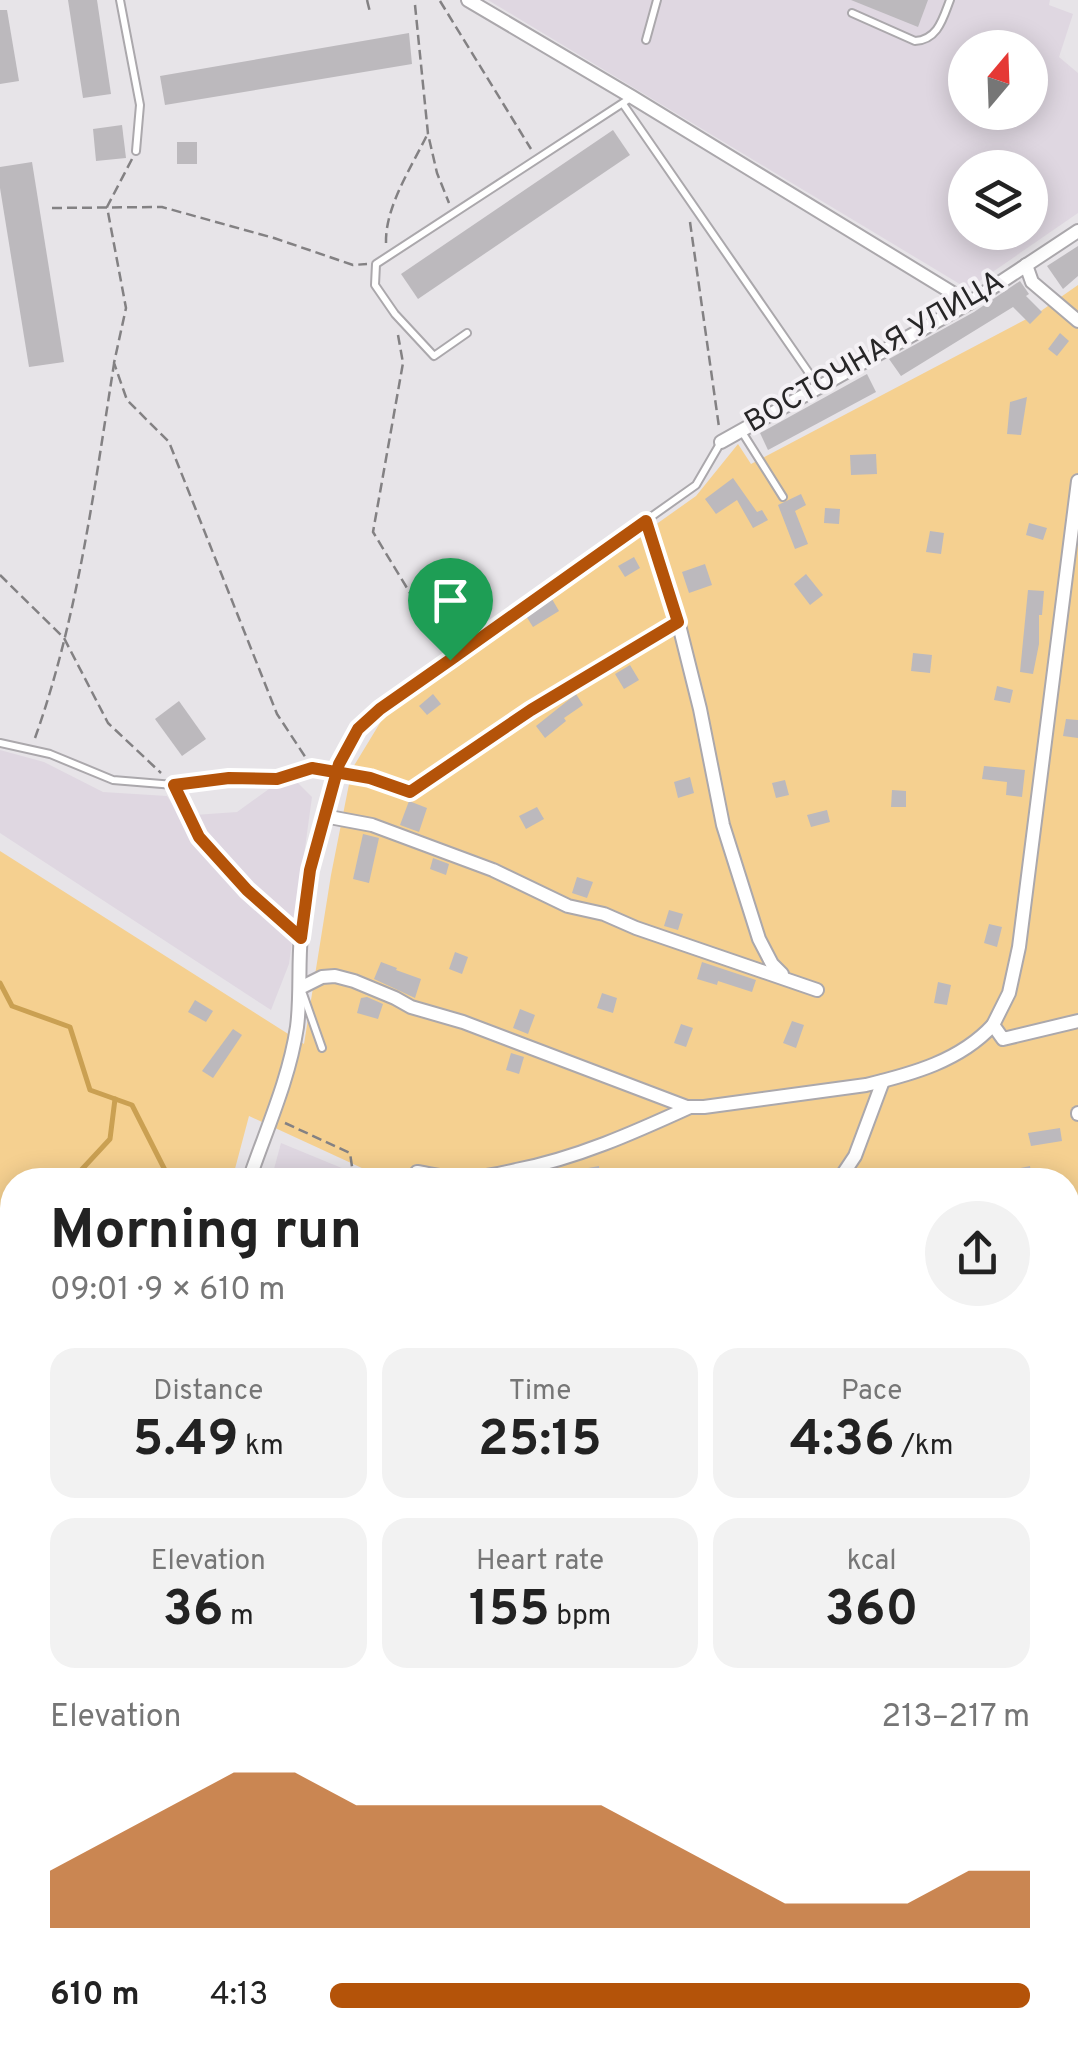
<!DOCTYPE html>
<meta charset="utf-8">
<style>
body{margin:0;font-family:Overpass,sans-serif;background:#f2f2f2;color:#222;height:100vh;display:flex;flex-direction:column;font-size:38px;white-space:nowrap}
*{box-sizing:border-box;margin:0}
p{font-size:32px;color:#767676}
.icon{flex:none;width:55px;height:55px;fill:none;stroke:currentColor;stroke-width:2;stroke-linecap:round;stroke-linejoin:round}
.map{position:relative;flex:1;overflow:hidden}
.details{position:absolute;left:0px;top:1168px;width:1080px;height:888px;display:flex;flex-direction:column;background:#fff;border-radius:40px 40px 0 0;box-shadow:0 5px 25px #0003}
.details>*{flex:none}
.needle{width:65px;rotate:19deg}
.fabs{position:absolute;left:948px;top:30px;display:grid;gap:20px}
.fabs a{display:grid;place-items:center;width:100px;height:100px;border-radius:50%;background:#fff;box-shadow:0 5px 25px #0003;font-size:50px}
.pin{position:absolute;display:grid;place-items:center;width:85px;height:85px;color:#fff;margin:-102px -42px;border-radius:50% 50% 50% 0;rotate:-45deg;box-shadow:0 0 10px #0007}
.pin .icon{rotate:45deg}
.round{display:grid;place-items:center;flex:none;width:105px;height:105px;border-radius:52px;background:#f2f2f2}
.head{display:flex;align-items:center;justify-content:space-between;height:170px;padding:0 50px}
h1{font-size:55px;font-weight:700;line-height:75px}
.metrics{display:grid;grid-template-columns:repeat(3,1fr);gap:15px;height:170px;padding:10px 50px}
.metrics div{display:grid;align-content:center;border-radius:25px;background:#f2f2f2;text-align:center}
.metrics b{font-size:50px;font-weight:700}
.metrics small{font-size:28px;font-weight:400}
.metrics p{font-size:28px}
.chart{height:280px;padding:20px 50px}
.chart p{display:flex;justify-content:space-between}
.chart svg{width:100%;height:180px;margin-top:10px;fill:#b45309;opacity:.7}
ul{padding:0 50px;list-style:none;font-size:32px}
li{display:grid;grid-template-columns:160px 120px 1fr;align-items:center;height:75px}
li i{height:25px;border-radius:12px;background:#b45309}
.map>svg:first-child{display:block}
.built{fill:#dfd7e1;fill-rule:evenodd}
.green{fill:#f5d090}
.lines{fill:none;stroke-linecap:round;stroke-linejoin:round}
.stream{stroke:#caa052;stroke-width:5}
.building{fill:#bcb9bd}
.lane-casing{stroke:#aba8ac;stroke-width:10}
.street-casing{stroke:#aba8ac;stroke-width:16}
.path{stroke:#838183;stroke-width:2.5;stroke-dasharray:10 5;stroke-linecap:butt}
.lane{stroke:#fff;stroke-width:6}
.street{stroke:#fff;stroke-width:12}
.route-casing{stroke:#fff;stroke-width:20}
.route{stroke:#b45309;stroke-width:12}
.labels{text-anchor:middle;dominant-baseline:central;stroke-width:8;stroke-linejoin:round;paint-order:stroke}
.street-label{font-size:30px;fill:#272627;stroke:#f4f1f5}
</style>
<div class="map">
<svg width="1078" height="2054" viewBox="0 0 1078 2054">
<rect width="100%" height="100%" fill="#e7e4e8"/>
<g class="built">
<path d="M488,0H1050L1049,5L1073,14L1059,57L1078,73V213L968,289ZM965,48H1030V112H965ZM965,168H1030V232H965Z"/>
<polygon points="0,750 44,762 103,792 167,796 180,816 237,812 280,781 298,783 312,797 289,964 271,1010 0,833"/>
<polygon points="281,1143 349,1171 346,1180 271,1180"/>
<polygon points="1068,1643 1078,1644 1078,2054 874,2054 875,2043 1068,2042"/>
</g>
<polygon class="green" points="1078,285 1078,1331 1068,1330 1068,1180 361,1180 364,1169 249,1116 232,1180 12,1180 12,1215 0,1209 0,851 304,1044 331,875 352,769 383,718 696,496 738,444 751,464 1038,313"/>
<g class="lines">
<g class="stream">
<polyline points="0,983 12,1006 70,1027 90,1090 132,1105 170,1180"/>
<polyline points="72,1180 110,1139 115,1099"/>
<polyline points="0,1221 12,1215"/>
<polyline points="1068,1505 1078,1515"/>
</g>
</g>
<g class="building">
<polygon points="68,0 97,0 111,94 83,98"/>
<polygon points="851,0 928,0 918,27"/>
<polygon points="0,10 7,10 19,81 0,84"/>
<polygon points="409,33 412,64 165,105 160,76"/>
<polygon points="122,125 126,158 96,161 93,129"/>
<polygon points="613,130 630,155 418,299 401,274"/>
<rect x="177" y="142" width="20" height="22"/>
<polygon points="32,162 64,362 29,367 0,188 0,167"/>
<polygon points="1078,246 1078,276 1063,289 1047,266"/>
<polygon points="1020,281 1029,294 1026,296 1042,312 1030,324 1013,307 901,376 889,359 974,312"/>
<polygon points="1060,333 1069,341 1057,356 1048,349"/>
<polygon points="867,374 876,392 768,450 760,433"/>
<polygon points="1027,397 1021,435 1007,434 1010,402"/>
<polygon points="876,454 877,474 851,475 850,455"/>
<polygon points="733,478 757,512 762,510 768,520 753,528 737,500 716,514 705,499"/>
<polygon points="801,494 806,505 795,511 808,544 795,549 778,505"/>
<polygon points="825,508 840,509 839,524 824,523"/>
<polygon points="1029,523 1047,528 1043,540 1026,535"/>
<polygon points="930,531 944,533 941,554 926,552"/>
<polygon points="634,557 640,568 625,577 618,566"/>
<polygon points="705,564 712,585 689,593 682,572"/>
<polygon points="806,574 823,595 810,605 794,584"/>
<polygon points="1028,590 1044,591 1042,615 1039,615 1039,644 1033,674 1020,672"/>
<polygon points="552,599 559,611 533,627 526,616"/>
<polygon points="913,653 932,655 930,673 911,671"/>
<polygon points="630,665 639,680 624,689 615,674"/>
<polygon points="997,686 1013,690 1010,703 994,700"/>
<polygon points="433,694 441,704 427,715 419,706"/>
<polygon points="576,694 583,705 564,718 566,721 545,738 536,726"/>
<polygon points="179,701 206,739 182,756 155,719"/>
<polygon points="1066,719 1078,720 1078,738 1063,736"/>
<polygon points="984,766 1025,770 1022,797 1006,795 1007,782 982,779"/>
<polygon points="690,777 694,793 678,798 674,782"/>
<polygon points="785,780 789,795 776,798 772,783"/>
<polygon points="892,790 906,791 906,807 891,807"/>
<polygon points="409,801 427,808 419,832 400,825"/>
<polygon points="537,807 544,819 526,829 519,816"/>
<polygon points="827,810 830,822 811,827 807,815"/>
<polygon points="363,834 379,838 369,883 353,879"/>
<polygon points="433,858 449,864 446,875 430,869"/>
<polygon points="577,877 593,882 587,898 572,893"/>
<polygon points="669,910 683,914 678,930 664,926"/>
<polygon points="989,924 1002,927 997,947 984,943"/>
<polygon points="455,952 468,957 462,974 449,969"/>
<polygon points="381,962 397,968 396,970 421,979 415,998 374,979"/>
<polygon points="702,962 756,980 752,992 718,981 717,985 697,979"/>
<polygon points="938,982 951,985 947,1005 934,1003"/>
<polygon points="602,993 617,998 613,1013 597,1008"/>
<polygon points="367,997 383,1004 378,1019 357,1013 361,998"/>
<polygon points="195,1000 213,1011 206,1022 188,1012"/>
<polygon points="520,1009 535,1015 528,1034 513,1028"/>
<polygon points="792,1021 804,1025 796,1048 783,1043"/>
<polygon points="681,1024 693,1028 686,1047 674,1043"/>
<polygon points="233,1029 242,1035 213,1078 202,1071"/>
<polygon points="511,1053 524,1057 519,1074 506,1070"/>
<polygon points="1060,1128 1062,1141 1031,1146 1028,1133"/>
<polygon points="599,1166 601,1180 556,1180 556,1174"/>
<polygon points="1030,1166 1032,1178 993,1180 992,1174"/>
</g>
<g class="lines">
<defs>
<g id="lane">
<polyline points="120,0 140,105 136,151"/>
<path d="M852,13L915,41C938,40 943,18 950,0"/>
<polyline points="646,40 657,0"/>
<polyline points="623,104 818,386"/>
<polyline points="467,333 434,356 395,314 375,285 376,264 632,97"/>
<polyline points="742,432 783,497"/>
<polyline points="0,743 50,754 113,780 174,785 229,778 277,779 312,768 369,779 410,792 531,710 678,623"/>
<polyline points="339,762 358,729 380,709 696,485 721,442"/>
<polyline points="303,994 322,1048"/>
<polyline points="1068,1852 1078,1856"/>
<polyline points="1068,1950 1078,1949"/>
<polyline points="893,2054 894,2042"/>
</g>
<g id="street">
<polyline points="468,0 632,97 969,303"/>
<polyline points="1026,265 1032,282 1078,321"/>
<polyline points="721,442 969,303 1078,231"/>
<polyline points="1078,481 1019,947 1009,993 993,1025 1003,1039 1078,1021"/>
<polyline points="646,521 674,605 700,709 723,825 759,939 772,964 782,974"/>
<polyline points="324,816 372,825 493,870 568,906 604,914 636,928 817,990"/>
<path d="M300,988L322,977L335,976L354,981L395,998L411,1007L463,1022L687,1107H704L866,1085C912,1074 960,1061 993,1025"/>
<polyline points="1078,1113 1078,1114"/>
<path d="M417,1172C429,1174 442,1177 455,1178C476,1179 496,1175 516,1170C577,1158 633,1133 690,1107"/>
<path d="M249,1180C266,1130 289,1080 297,1027C301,996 298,966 301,935C307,877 322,819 339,764"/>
<polyline points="839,1180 855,1156 883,1081"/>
<polyline points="0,1279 12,1278"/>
</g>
</defs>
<use href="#lane" class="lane-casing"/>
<use href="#street" class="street-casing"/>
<g class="path">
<polyline points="367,0 370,12"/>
<polyline points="440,1 531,149"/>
<polyline points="415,5 428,134 437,173 449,203"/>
<polyline points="132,159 107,207 126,308 114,363 127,400 169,442 277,714 306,758"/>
<polyline points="52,208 162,207 274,238 353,265 367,264"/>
<polyline points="690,222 719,427"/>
<path d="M386,243C385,207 411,168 427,135"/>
<polyline points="398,335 403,363 373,532 444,649"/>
<polyline points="0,575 64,638 108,723 161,773"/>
<path d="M35,738C78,617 94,490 114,364"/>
<polyline points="179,794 199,837 247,890 287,925"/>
<polyline points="285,1123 350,1153 354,1180"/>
<polyline points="326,2054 326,2042"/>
</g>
<use href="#lane" class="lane"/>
<use href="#street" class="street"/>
</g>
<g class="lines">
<defs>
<polyline id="route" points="450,660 380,709 358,729 339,764 310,870 301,938 247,890 199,837 174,785 229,778 277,779 312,768 370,778 410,792 531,710 678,622 646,521 450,660"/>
</defs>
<use href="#route" class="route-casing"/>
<use href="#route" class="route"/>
</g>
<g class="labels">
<g class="street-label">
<text transform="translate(875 353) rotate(-30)">ВОСТОЧНАЯ УЛИЦА</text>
</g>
</g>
</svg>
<div class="fabs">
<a><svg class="needle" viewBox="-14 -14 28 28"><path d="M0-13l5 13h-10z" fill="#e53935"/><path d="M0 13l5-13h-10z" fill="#767676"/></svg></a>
<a><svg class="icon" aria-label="layers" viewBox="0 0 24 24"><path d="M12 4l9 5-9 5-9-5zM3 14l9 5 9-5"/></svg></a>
</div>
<div class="pin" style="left:450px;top:660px;background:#1e9e55"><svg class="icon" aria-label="arrive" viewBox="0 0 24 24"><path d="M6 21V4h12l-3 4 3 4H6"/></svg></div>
<section class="details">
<div class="head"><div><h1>Morning run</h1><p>09:01 · 9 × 610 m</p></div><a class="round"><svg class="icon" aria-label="share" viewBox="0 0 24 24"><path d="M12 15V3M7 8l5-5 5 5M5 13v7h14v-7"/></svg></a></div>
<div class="metrics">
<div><p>Distance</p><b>5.49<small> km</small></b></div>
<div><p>Time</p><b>25:15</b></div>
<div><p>Pace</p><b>4:36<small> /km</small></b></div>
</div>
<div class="metrics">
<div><p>Elevation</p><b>36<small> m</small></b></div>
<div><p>Heart rate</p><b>155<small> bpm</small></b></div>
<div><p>kcal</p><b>360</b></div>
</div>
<div class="chart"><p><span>Elevation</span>213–217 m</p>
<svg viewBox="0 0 160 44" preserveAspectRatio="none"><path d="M0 44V30L10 22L20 14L30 6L40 6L50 14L60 14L70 14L80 14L90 14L100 22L110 30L120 38L130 38L140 38L150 30L160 30V44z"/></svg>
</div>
<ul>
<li><b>610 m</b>4:13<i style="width:100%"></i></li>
</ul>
</section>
</div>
